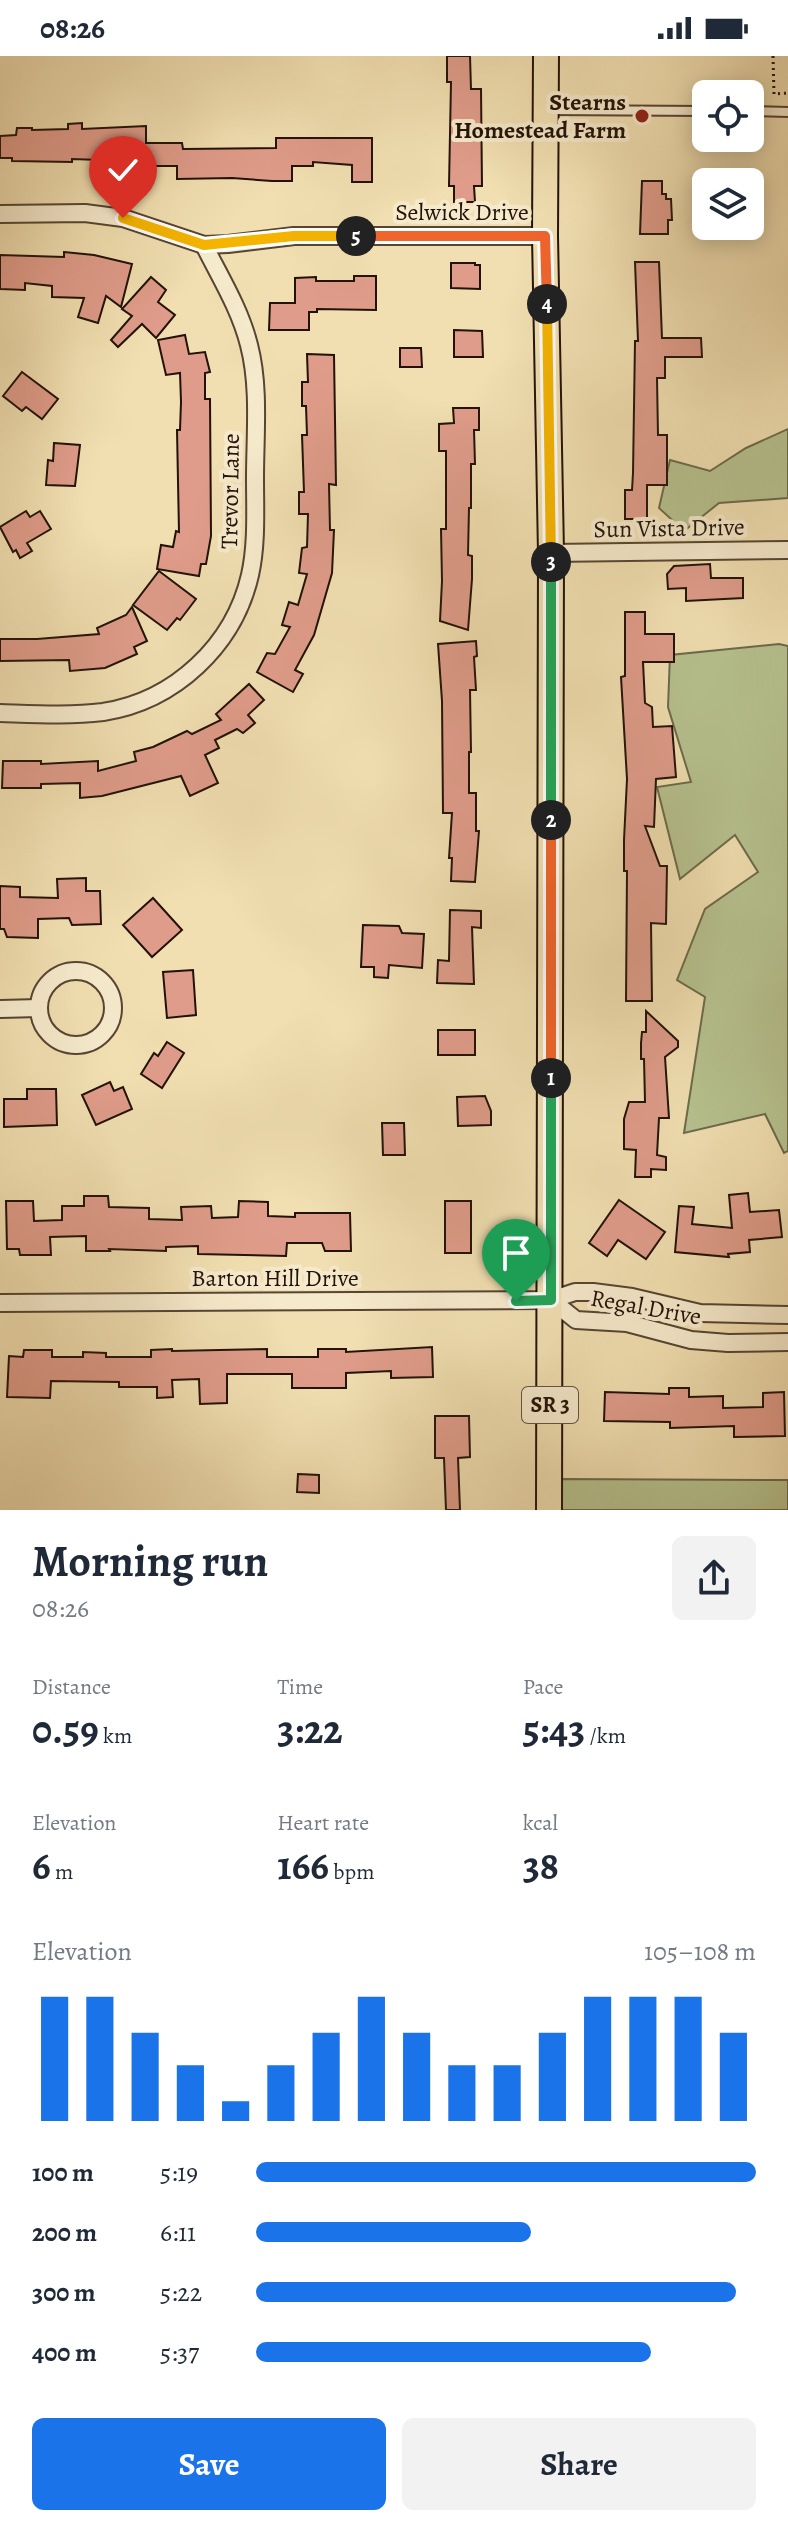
<!DOCTYPE html>
<meta charset="utf-8">
<style>
body{margin:0;font-family:Alegreya,serif;background:#f2f2f3;color:#1f2937;height:100vh;display:flex;flex-direction:column;font-size:30px;white-space:nowrap}
*{box-sizing:border-box;margin:0}
p{font-size:26px;color:#747a83}
.icon{flex:none;width:44px;height:44px;fill:none;stroke:currentColor;stroke-width:2;stroke-linecap:round;stroke-linejoin:round}
.map{position:relative;height:1454px;overflow:hidden}
.panel{display:flex;flex-direction:column;background:#fff;flex:1}
.panel>*{flex:none}
.buttons{position:absolute;left:692px;top:24px;display:grid;gap:16px}
.buttons a{display:grid;place-items:center;width:72px;height:72px;border-radius:12px;background:#fff;box-shadow:0 4px 20px #0003;font-size:40px}
.pin{position:absolute;display:grid;place-items:center;width:68px;height:68px;color:#fff;margin:-82px -34px;border-radius:50% 50% 50% 0;rotate:-45deg;box-shadow:0 0 8px #0007}
.pin .icon{rotate:45deg}
.km{position:absolute;width:40px;height:40px;margin:-20px;border-radius:50%;background:#222;color:#fff;font-size:22px;line-height:40px;text-align:center}
.round{display:grid;place-items:center;flex:none;width:84px;height:84px;border-radius:12px;background:#f2f2f3}
.head{display:flex;align-items:center;justify-content:space-between;height:136px;padding:0 32px}
h1{font-size:44px;font-weight:700;line-height:60px}
.metrics{display:grid;grid-template-columns:repeat(3,1fr);gap:12px;height:136px;padding:8px 32px}
.metrics div{display:grid;align-content:center}
.metrics b{font-size:40px;font-weight:700}
.metrics small{font-size:22px;font-weight:400}
.metrics p{font-size:22px}
.chart{height:224px;padding:16px 32px}
.chart p{display:flex;justify-content:space-between}
.chart svg{width:100%;height:144px;margin-top:8px;stroke:#1a73e8;stroke-width:6}
.button{display:flex;gap:16px;margin-top:auto;padding:16px 32px}
.button a{flex:1;height:92px;border-radius:12px;background:#1a73e8;color:#fff;font-size:32px;font-weight:700;line-height:92px;text-align:center}
.button a+a{background:#f2f2f3;color:#1f2937}
ul{padding:0 32px;list-style:none;font-size:26px}
li{display:grid;grid-template-columns:128px 96px 1fr;align-items:center;height:60px}
li i{height:20px;border-radius:10px;background:#1a73e8}
.status{display:flex;justify-content:space-between;align-items:center;height:56px;padding:0 40px;background:#fff;direction:ltr}
.status svg{height:22px;fill:currentColor}
.map>svg:first-child{display:block}
.green{fill:#b6c28f;stroke:#6c6a4c;stroke-width:2}
.building{fill:#df9c8a;stroke:#221209;stroke-width:2}
.lines{fill:none;stroke-linecap:round;stroke-linejoin:round}
.service-casing{stroke:#564533;stroke-width:12}
.minor-casing{stroke:#564533;stroke-width:20}
.primary-casing{stroke:#221209;stroke-width:28}
.path{stroke:#221209;stroke-width:3;stroke-dasharray:2 4;stroke-linecap:butt}
.service{stroke:#f6eacc;stroke-width:8}
.minor{stroke:#f6eacc;stroke-width:16}
.primary{stroke:#f1dfb1;stroke-width:24}
.split-1-casing{stroke:#fff;stroke-width:16}
.split-2-casing{stroke:#fff;stroke-width:16}
.split-3-casing{stroke:#fff;stroke-width:16}
.split-4-casing{stroke:#fff;stroke-width:16}
.split-5-casing{stroke:#fff;stroke-width:16}
.split-6-casing{stroke:#fff;stroke-width:16}
.split-1{stroke:#22a559;stroke-width:10}
.split-2{stroke:#f0652b;stroke-width:10}
.split-3{stroke:#22a559;stroke-width:10}
.split-4{stroke:#f5b400;stroke-width:10}
.split-5{stroke:#f0652b;stroke-width:10}
.split-6{stroke:#f5b400;stroke-width:10}
.poi-dot{fill:#8f2418;stroke:#f6eacc;stroke-width:3}
.labels{text-anchor:middle;dominant-baseline:central;stroke-width:8;stroke-linejoin:round;paint-order:stroke}
.shield{fill:#f6eacc;stroke:#625344;stroke-width:2}
.shield-label{font-size:22px;font-weight:bold;fill:#221209}
.poi-label{font-size:24px;font-weight:bold;fill:#221209;stroke:#f6eacc;text-anchor:end}
.street-label{font-size:24px;fill:#221209;stroke:#f6eacc}
</style>
<div class="status"><b>08:26</b><svg viewBox="0 0 49 12"><path d="M0 12V9h3v3zM5 12V6h3v6zM10 12V3h3v9zM15 12V0h3v12zM26 1h20v11H26zM47 4h2v5h-2z"/></svg></div>
<div class="map">
<svg width="788" height="1454" viewBox="0 0 788 1454">
<rect width="100%" height="100%" fill="#f1dfb1"/>
<filter id="stains"><feTurbulence type="fractalNoise" baseFrequency=".0025" numOctaves="4"/><feColorMatrix values="0 0 0 0 .2 0 0 0 0 .09 0 0 0 0 .02 0 0 0 .5 -.17"/></filter>
<radialGradient id="worn" r=".72"><stop offset=".6" stop-color="#630" stop-opacity="0"/><stop offset="1" stop-color="#630" stop-opacity=".3"/></radialGradient>
<g class="green">
<polygon points="788,373 788,442 719,447 684,475 659,452 670,404 710,415 746,392"/>
<polygon points="779,588 788,590 788,1095 784,1097 765,1058 684,1077 705,941 677,924 705,853 758,816 735,779 680,823 657,731 691,726 668,651 670,599"/>
<polygon points="561,1423 788,1424 788,1454 561,1454"/>
</g>
<g class="building">
<polygon points="447,0 470,0 471,33 481,33 482,130 474,130 475,146 454,146 454,130 449,130 451,26 447,26"/>
<polygon points="82,67 82,73 146,70 146,87 182,87 183,93 276,92 276,82 372,82 372,126 352,126 352,109 313,106 313,110 292,110 292,125 272,125 232,122 177,123 177,110 151,110 151,113 131,113 131,98 100,98 100,104 72,103 72,106 12,105 12,102 0,102 0,80 16,79 17,72 32,72 32,74 68,73 68,68"/>
<polygon points="642,125 662,125 662,138 666,138 666,143 671,143 672,164 668,164 668,178 640,178"/>
<polygon points="64,196 94,199 132,208 121,251 106,240 98,267 78,261 84,242 52,241 52,230 25,227 25,234 0,233 0,199 64,201"/>
<polygon points="635,206 659,206 662,282 701,282 702,301 665,301 665,322 657,322 658,379 667,379 667,429 647,429 647,463 625,463 625,434 632,434 633,417 635,285 638,285"/>
<polygon points="451,207 475,207 475,209 480,209 480,233 451,232"/>
<polygon points="354,220 376,220 376,254 317,253 317,256 309,256 309,274 269,274 270,247 295,247 295,222 316,221 316,225 354,225"/>
<polygon points="151,221 166,234 158,246 175,259 156,282 142,268 118,291 111,284 132,260 122,253"/>
<polygon points="454,274 482,275 483,301 454,301"/>
<polygon points="185,279 189,298 205,296 210,316 205,317 205,343 210,343 211,480 206,508 201,508 199,520 157,513 161,489 173,491 176,475 179,476 177,374 180,374 181,346 180,317 166,319 158,284"/>
<polygon points="400,292 421,292 422,311 400,311"/>
<polygon points="307,298 334,299 336,429 329,428 330,474 334,474 332,517 314,579 295,614 303,618 293,636 257,616 267,597 275,598 290,571 282,569 289,546 298,549 307,518 299,517 302,492 307,491 308,458 299,458 299,436 304,436 302,379 307,379 306,350 302,350 302,326 308,326"/>
<polygon points="22,316 58,343 42,363 26,351 22,355 3,340"/>
<polygon points="453,352 479,352 479,374 474,374 475,408 471,408 471,452 469,452 468,499 472,500 472,523 468,574 440,565 442,525 441,473 446,473 446,395 439,395 439,368 454,367"/>
<polygon points="54,387 80,389 75,430 46,429 48,404 53,405"/>
<polygon points="26,455 30,461 40,455 51,473 27,487 32,495 20,502 16,494 13,496 0,471"/>
<polygon points="710,508 711,522 743,522 743,542 686,545 686,532 668,533 667,518 674,510"/>
<polygon points="159,515 196,543 180,564 177,562 167,574 133,549"/>
<polygon points="132,551 147,585 134,591 137,598 105,612 70,615 69,604 0,605 0,583 37,583 99,578 97,572 126,559"/>
<polygon points="625,556 645,556 645,578 674,578 674,606 643,606 645,647 652,651 653,671 672,670 676,721 656,723 654,771 645,770 660,810 667,810 666,868 651,867 652,945 626,945 627,815 624,815 624,784 627,723 621,621 625,620"/>
<polygon points="476,585 477,600 474,601 476,634 470,634 471,696 469,696 469,737 476,737 476,775 479,775 475,826 451,825 452,802 449,802 452,757 443,757 442,645 438,588"/>
<polygon points="249,628 264,644 248,659 255,667 243,677 237,673 215,684 219,692 205,699 218,727 190,740 181,720 102,740 80,742 80,727 41,728 41,732 2,732 3,705 41,705 41,708 98,705 98,715 136,705 134,696 153,691 187,675 192,678 221,664 216,658"/>
<polygon points="86,822 86,835 100,835 101,868 72,869 69,862 38,863 38,882 7,881 4,873 0,873 0,830 20,831 20,841 58,842 57,823"/>
<polygon points="153,842 182,874 152,901 123,869"/>
<polygon points="450,854 481,855 481,872 472,871 474,928 437,927 438,904 449,905"/>
<polygon points="363,869 399,870 402,877 424,878 422,912 389,909 388,922 374,921 374,911 361,911"/>
<polygon points="193,914 196,959 167,962 163,916"/>
<polygon points="646,955 678,985 678,991 665,1001 669,1062 659,1062 657,1099 666,1101 666,1114 651,1113 651,1121 635,1121 636,1094 624,1093 624,1063 629,1046 645,1046 644,1003 641,1003 641,987 642,976 646,976"/>
<rect x="438" y="974" width="37" height="25"/>
<polygon points="167,986 184,997 162,1032 141,1018 154,997 158,1000"/>
<polygon points="110,1026 114,1035 123,1031 132,1053 96,1069 82,1039"/>
<polygon points="27,1033 56,1033 57,1069 4,1071 4,1043 27,1043"/>
<polygon points="485,1040 491,1055 491,1069 458,1070 457,1041"/>
<polygon points="382,1067 404,1067 405,1099 383,1099"/>
<polygon points="748,1137 750,1156 779,1154 782,1181 749,1184 750,1196 728,1198 729,1201 675,1196 679,1150 694,1151 692,1168 732,1172 729,1139"/>
<polygon points="84,1140 108,1140 109,1151 149,1152 149,1163 182,1164 181,1151 211,1150 212,1162 238,1161 239,1145 268,1146 268,1160 295,1161 295,1157 350,1157 351,1195 325,1195 322,1187 287,1187 286,1200 198,1198 198,1190 166,1191 166,1195 109,1193 110,1195 86,1195 86,1180 50,1181 51,1199 20,1199 19,1193 7,1193 6,1145 33,1145 34,1165 62,1164 62,1150 84,1150"/>
<polygon points="619,1144 665,1176 646,1203 618,1184 607,1200 589,1187"/>
<rect x="445" y="1145" width="26" height="52"/>
<polygon points="432,1291 433,1321 391,1322 391,1315 346,1317 346,1332 292,1332 292,1318 227,1318 227,1347 200,1348 199,1323 172,1324 173,1341 157,1342 157,1331 119,1331 119,1326 51,1325 50,1342 7,1341 9,1300 23,1301 24,1294 52,1294 52,1301 83,1301 83,1296 106,1297 106,1301 151,1301 151,1294 172,1293 172,1295 267,1293 267,1301 318,1301 318,1293 346,1293 346,1296"/>
<polygon points="669,1332 689,1332 689,1341 723,1340 723,1352 763,1351 763,1337 784,1336 785,1380 734,1381 734,1370 670,1372 670,1366 604,1365 605,1336 669,1338"/>
<polygon points="435,1360 469,1360 470,1401 458,1402 460,1454 446,1454 444,1402 435,1402"/>
<polygon points="298,1418 319,1419 319,1437 297,1436"/>
</g>
<g class="lines">
<defs>
<g id="service">
<polyline points="547,54 706,55"/>
<polyline points="750,55 788,56"/>
</g>
<g id="minor">
<polyline points="0,158 85,157 123,162 204,189 228,188 294,180 545,180"/>
<polyline points="551,497 788,494"/>
<path d="M0,657C34,658 70,660 103,656C175,645 234,589 250,519C257,488 255,454 255,422C255,379 260,331 249,289C240,253 220,221 204,189"/>
<circle cx="76" cy="952" r="37"/>
<polyline points="0,953 39,952"/>
<polyline points="551,1244 576,1264 627,1267 691,1284 728,1287 788,1286"/>
<polyline points="0,1247 551,1244 575,1236 593,1236 632,1241 700,1257 788,1259"/>
</g>
<polyline id="primary" points="546,0 545,180 551,497 549,1454"/>
</defs>
<use href="#service" class="service-casing"/>
<use href="#minor" class="minor-casing"/>
<use href="#primary" class="primary-casing"/>
<polyline class="path" points="773,0 774,38 788,37"/>
<use href="#service" class="service"/>
<use href="#minor" class="minor"/>
<use href="#primary" class="primary"/>
</g>
<g class="lines">
<defs>
<polyline id="split-1" points="516,1245 551,1244 551,1022"/>
<polyline id="split-2" points="551,764 551,1022"/>
<polyline id="split-3" points="551,506 551,764"/>
<polyline id="split-4" points="547,248 551,506"/>
<polyline id="split-5" points="356,180 545,180 547,248"/>
<polyline id="split-6" points="123,162 204,189 294,180 356,180"/>
</defs>
<use href="#split-1" class="split-1-casing"/>
<use href="#split-2" class="split-2-casing"/>
<use href="#split-3" class="split-3-casing"/>
<use href="#split-4" class="split-4-casing"/>
<use href="#split-5" class="split-5-casing"/>
<use href="#split-6" class="split-6-casing"/>
<use href="#split-1" class="split-1"/>
<use href="#split-2" class="split-2"/>
<use href="#split-3" class="split-3"/>
<use href="#split-4" class="split-4"/>
<use href="#split-5" class="split-5"/>
<use href="#split-6" class="split-6"/>
</g>
<circle class="poi-dot" cx="642" cy="60" r="8"/>
<g class="labels">
<rect class="shield" x="522" y="1331" width="56" height="36" rx="6"/>
<g class="shield-label">
<text x="550" y="1349">SR 3</text>
</g>
<g class="poi-label">
<text x="626" y="46">Stearns<tspan x="626" dy="28">Homestead Farm</tspan></text>
</g>
<g class="street-label">
<text x="462" y="156">Selwick Drive</text>
<text transform="translate(230 435) rotate(-89)">Trevor Lane</text>
<text transform="translate(669 472) rotate(-1)">Sun Vista Drive</text>
<text x="275" y="1222">Barton Hill Drive</text>
<text transform="translate(646 1251) rotate(10)">Regal Drive</text>
</g>
</g>
<rect width="100%" height="100%" filter="url(#stains)"/>
<rect width="100%" height="100%" fill="url(#worn)"/>
</svg>
<div class="buttons">
<a><svg class="icon" aria-label="locate" viewBox="0 0 24 24"><circle cx="12" cy="12" r="6"/><path d="M12 2v4M12 18v4M2 12h4M18 12h4"/></svg></a>
<a><svg class="icon" aria-label="layers" viewBox="0 0 24 24"><path d="M12 4l9 5-9 5-9-5zM3 14l9 5 9-5"/></svg></a>
</div>
<div class="pin" style="left:516px;top:1245px;background:#1e9e55"><svg class="icon" aria-label="arrive" viewBox="0 0 24 24"><path d="M6 21V4h12l-3 4 3 4H6"/></svg></div>
<div class="pin" style="left:123px;top:162px;background:#d93025"><svg class="icon" aria-label="check" viewBox="0 0 24 24"><path d="M5 12l5 5 9-10"/></svg></div>
<b class="km" style="left:551px;top:1022px">1</b>
<b class="km" style="left:551px;top:764px">2</b>
<b class="km" style="left:551px;top:506px">3</b>
<b class="km" style="left:547px;top:248px">4</b>
<b class="km" style="left:356px;top:180px">5</b>
</div>
<section class="panel">
<div class="head"><div><h1>Morning run</h1><p>08:26</p></div><a class="round"><svg class="icon" aria-label="share" viewBox="0 0 24 24"><path d="M12 15V3M7 8l5-5 5 5M5 13v7h14v-7"/></svg></a></div>
<div class="metrics">
<div><p>Distance</p><b>0.59<small> km</small></b></div>
<div><p>Time</p><b>3:22</b></div>
<div><p>Pace</p><b>5:43<small> /km</small></b></div>
</div>
<div class="metrics">
<div><p>Elevation</p><b>6<small> m</small></b></div>
<div><p>Heart rate</p><b>166<small> bpm</small></b></div>
<div><p>kcal</p><b>38</b></div>
</div>
<div class="chart"><p><span>Elevation</span>105–108 m</p>
<svg viewBox="0 0 160 44" preserveAspectRatio="none"><path d="M5 44V6M15 44V6M25 44V17M35 44V27M45 44V38M55 44V27M65 44V17M75 44V6M85 44V17M95 44V27M105 44V27M115 44V17M125 44V6M135 44V6M145 44V6M155 44V17"/></svg>
</div>
<ul>
<li><b>100 m</b>5:19<i style="width:100%"></i></li>
<li><b>200 m</b>6:11<i style="width:55%"></i></li>
<li><b>300 m</b>5:22<i style="width:96%"></i></li>
<li><b>400 m</b>5:37<i style="width:79%"></i></li>
</ul>
<div class="button"><a>Save</a><a>Share</a></div>
</section>
